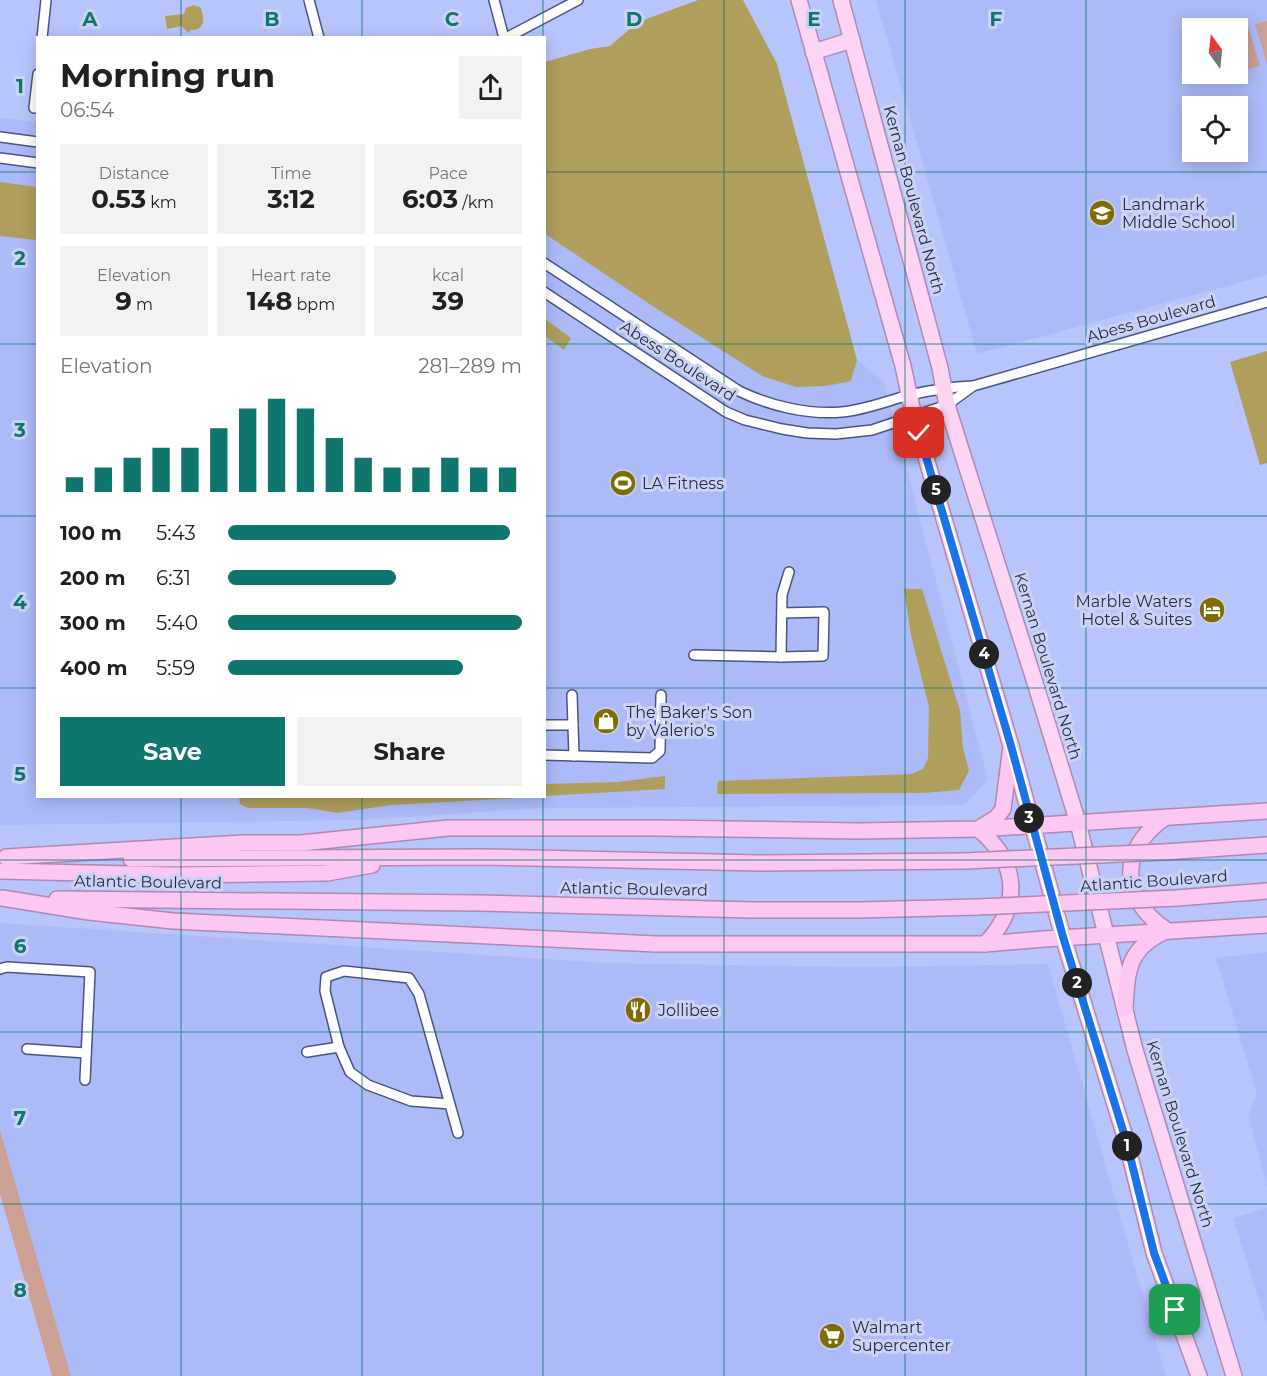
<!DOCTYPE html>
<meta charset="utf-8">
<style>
body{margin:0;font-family:Montserrat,sans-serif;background:#f2f2f2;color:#202124;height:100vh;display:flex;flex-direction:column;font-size:22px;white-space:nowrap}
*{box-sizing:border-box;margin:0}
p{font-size:20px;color:#757577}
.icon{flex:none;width:33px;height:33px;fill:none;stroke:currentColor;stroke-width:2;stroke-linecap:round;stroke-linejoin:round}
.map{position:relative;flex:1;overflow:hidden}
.drawer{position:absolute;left:36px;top:36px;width:510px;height:762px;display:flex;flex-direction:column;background:#fff;border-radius:0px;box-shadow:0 3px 15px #0003}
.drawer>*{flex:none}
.needle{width:39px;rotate:345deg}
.tools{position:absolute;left:1182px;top:18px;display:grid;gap:12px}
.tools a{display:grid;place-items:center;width:66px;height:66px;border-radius:0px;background:#fff;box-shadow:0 3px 15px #0003;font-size:30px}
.pin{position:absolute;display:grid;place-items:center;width:51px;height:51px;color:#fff;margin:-26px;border-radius:12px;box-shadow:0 3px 9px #0006}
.km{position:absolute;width:30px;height:30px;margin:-15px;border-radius:50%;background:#222;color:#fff;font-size:16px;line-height:30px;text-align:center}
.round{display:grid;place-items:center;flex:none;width:63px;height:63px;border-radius:0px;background:#f2f2f2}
.overview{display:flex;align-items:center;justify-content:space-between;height:102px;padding:0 24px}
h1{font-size:33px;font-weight:700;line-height:45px}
.figures{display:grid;grid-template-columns:repeat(3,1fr);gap:9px;height:102px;padding:6px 24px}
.figures div{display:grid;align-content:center;border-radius:0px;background:#f2f2f2;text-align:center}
.figures b{font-size:26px;font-weight:700}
.figures small{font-size:16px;font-weight:400}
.figures p{font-size:16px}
.chart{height:168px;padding:12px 24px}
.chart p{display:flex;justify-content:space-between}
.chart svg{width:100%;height:108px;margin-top:6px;stroke:#0f766e;stroke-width:6}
.action{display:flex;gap:12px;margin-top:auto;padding:12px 24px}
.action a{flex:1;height:69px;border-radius:0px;background:#0f766e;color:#fff;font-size:24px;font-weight:700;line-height:69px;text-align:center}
.action a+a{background:#f2f2f2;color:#202124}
ul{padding:0 24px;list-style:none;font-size:20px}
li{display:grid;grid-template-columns:96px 72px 1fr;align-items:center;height:45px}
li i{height:15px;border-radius:8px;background:#0f766e}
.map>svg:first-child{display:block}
.built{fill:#acbaf8;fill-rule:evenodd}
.green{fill:#cca095}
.water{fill:#b09e5d}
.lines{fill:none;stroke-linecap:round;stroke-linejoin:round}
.minor-casing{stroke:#4a5484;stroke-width:12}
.primary-casing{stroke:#b188b1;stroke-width:18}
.trunk-casing{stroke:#b188b1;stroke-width:18}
.minor{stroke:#fff;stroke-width:9}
.primary{stroke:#fdd5f4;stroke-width:15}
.trunk{stroke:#fcc7f0;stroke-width:15}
.trunk-bridge-casing{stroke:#b188b1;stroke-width:18;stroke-linecap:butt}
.trunk-bridge{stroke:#fcc7f0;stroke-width:15}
.route-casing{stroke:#fff;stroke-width:12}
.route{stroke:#1a73e8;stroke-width:8}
.grid{fill:none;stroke:#0f766e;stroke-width:1.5;stroke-opacity:0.55}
.labels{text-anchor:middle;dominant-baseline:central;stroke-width:6;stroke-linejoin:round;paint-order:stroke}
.street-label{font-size:16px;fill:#282d43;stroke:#cbd3f5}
.poi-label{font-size:16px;fill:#282d43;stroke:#cbd3f5;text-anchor:start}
.grid-label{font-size:20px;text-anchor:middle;font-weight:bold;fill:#0f766e;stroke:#cbd3f5;stroke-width:6;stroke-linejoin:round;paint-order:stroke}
</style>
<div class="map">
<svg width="1267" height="1376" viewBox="0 0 1267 1376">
<rect width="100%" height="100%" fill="#b8c5fd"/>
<g class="built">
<path d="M876,0H1267V275L977,354ZM1192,28H1238V74H1192ZM1192,106H1238V152H1192Z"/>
<polygon points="0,118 37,122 38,796 544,796 545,234 654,307 762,376 851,381 857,360 884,382 988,780 965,805 539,808 364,820 0,825"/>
<polygon points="0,923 605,963 863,967 1048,964 1166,1376 71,1376 0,1130"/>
<polygon points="1267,952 1267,1187 1248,1115 1257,1094 1216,958"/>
<polygon points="1267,1208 1267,1326 1233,1218"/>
</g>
<g class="green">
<polygon points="1267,21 1267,64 1255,24"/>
<polygon points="1248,26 1260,66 1238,72 1238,29"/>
<polygon points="0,1130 71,1376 52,1376 0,1194"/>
</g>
<g class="water">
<polygon points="698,0 743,0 777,64 857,360 851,381 826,386 796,387 762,376 654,307 545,234 545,62 590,49 610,46 638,22"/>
<path d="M193,5L200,7C205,18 206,31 190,30L189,33L181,26L167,29L165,16L184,14L186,8Z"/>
<polygon points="0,182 37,187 37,240 0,236"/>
<polygon points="545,319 571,338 564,350 545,336"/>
<polygon points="1267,351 1267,463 1260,465 1230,362"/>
<polygon points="904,589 922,589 960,711 963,748 969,771 959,790 923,793 717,794 718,781 912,774 923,769 928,758 929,707 911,635"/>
<polygon points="665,776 665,789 545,796 545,784 618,782"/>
<polygon points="239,797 239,796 537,797 391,805 337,813 308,808 248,808 240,804"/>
</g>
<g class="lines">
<defs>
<g id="minor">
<polyline points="309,0 319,38"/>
<polyline points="494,0 504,38"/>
<polyline points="42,38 46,0"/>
<polyline points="506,38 578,0"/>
<polyline points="38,74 34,108 38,108"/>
<polyline points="0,137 38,142"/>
<polyline points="0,158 38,163"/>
<path d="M544,263L739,391C770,406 808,415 842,412C865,410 887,401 909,395C931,390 951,387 973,386L1267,302"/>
<polyline points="544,292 726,412 745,420 782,429 807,433 836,434 872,430 947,405 973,386"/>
<polyline points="694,655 781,657 782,595 789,572"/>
<polyline points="781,657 823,656 824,612 782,613"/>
<polyline points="572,695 574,756"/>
<polyline points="544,725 573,725"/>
<polyline points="544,755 652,758 660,751 661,695"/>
<polyline points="0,969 7,967 90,972 85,1080"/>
<polyline points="27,1049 86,1053"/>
<polyline points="307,1052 339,1047"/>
<polyline points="450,1104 411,1101 368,1085 350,1072 339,1047 325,991 326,977 344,971 409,978 419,994 458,1133"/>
</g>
<g id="primary">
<polyline points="799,0 903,366 914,417 1011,746 1063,937 1126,1140 1154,1253 1199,1376"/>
<polyline points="841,0 940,368 947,405 1037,689 1078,823 1135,1050 1234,1376"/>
<polyline points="813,52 852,40"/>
</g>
<g id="trunk">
<path d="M1166,817C1118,849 1119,899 1168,931"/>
<polyline points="1164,852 1267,845"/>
<polyline points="6,857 243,843 301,843 448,828 657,828 858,831 978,829 1267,811"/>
<polyline points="131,859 482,857 759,863 965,861"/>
<polyline points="0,871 172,875 327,873 372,865"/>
<polyline points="2,898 89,912 173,921 656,944 985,944 1044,939 1267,925"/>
<polyline points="1177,898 1267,891"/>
<polyline points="57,899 480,903 751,910 860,910 978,907"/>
<path d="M985,944C1022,906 1019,862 978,829L996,818L1003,809L1011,746"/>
<path d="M1125,1009C1127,973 1127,950 1162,933"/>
</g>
</defs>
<use href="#minor" class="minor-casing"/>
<use href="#primary" class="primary-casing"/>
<use href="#trunk" class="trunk-casing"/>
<use href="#minor" class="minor"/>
<use href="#primary" class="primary"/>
<use href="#trunk" class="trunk"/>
<defs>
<g id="trunk-bridge">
<polyline points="965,861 1164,852"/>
<polyline points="978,907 1177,898"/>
</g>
</defs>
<use href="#trunk-bridge" class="trunk-bridge-casing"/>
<use href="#trunk-bridge" class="trunk-bridge"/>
</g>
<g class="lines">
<defs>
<polyline id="route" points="919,433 1011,746 1063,937 1126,1140 1154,1253 1175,1310"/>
</defs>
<use href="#route" class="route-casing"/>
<use href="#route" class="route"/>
</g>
<path class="grid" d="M181,0V38M362,0V38M543,0V38M724,0V1376M905,0V1376M1086,0V1376M0,172H38M544,172H1267M0,344H38M544,344H1267M0,516H38M544,516H1267M0,688H38M544,688H1267M181,796V1376M362,796V1376M543,796V1376M0,860H1267M0,1032H1267M0,1204H1267"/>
<defs>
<symbol id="school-disc" viewBox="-11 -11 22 22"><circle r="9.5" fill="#816b04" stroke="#cbd3f5"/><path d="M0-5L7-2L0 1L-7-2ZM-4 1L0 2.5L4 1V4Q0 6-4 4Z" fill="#fff"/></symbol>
<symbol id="stadium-disc" viewBox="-11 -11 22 22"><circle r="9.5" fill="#816b04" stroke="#cbd3f5"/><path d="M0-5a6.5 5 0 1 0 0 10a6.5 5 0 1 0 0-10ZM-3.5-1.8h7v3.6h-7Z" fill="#fff"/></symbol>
<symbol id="hotel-disc" viewBox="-11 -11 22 22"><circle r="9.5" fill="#816b04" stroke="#cbd3f5"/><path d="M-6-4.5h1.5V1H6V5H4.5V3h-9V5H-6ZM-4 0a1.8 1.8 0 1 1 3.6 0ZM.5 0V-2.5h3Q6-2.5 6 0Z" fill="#fff"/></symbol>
<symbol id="shop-disc" viewBox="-11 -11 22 22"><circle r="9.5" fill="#816b04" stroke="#cbd3f5"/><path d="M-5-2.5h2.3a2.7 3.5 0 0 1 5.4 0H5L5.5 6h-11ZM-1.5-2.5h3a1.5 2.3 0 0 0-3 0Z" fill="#fff"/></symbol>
<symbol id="restaurant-disc" viewBox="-11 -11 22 22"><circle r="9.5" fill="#816b04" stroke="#cbd3f5"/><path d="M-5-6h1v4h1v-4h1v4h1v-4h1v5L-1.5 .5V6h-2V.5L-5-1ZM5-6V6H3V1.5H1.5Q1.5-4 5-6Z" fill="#fff"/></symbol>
<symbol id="supermarket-disc" viewBox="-11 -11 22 22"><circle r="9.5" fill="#816b04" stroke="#cbd3f5"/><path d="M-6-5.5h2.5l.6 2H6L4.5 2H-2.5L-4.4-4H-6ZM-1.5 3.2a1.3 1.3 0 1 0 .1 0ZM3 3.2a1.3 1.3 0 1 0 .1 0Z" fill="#fff"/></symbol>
</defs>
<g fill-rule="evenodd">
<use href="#school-disc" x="1087" y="198" width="30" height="30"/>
<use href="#stadium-disc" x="608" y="468" width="30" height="30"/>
<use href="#hotel-disc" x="1197" y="595" width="30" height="30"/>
<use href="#shop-disc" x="591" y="706" width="30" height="30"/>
<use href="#restaurant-disc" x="623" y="995" width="30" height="30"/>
<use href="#supermarket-disc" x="817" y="1321" width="30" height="30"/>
</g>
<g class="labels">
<g class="street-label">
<text transform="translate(914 200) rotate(75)">Kernan Boulevard North</text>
<text transform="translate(1151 319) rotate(-16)">Abess Boulevard</text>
<text transform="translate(678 361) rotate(33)">Abess Boulevard</text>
<text transform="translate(1048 666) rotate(73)">Kernan Boulevard North</text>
<text transform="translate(1154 881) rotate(-4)">Atlantic Boulevard</text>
<text transform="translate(148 882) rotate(1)">Atlantic Boulevard</text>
<text transform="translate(634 889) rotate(1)">Atlantic Boulevard</text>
<text transform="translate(1180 1134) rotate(73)">Kernan Boulevard North</text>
</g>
<g class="poi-label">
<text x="1122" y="204">Landmark<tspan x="1122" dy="18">Middle School</tspan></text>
<text x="642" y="483">LA Fitness</text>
<text x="1192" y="601" text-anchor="end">Marble Waters<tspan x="1192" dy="18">Hotel &amp; Suites</tspan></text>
<text x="626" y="712">The Baker's Son<tspan x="626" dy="18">by Valerio's</tspan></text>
<text x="658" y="1010">Jollibee</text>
<text x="852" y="1327">Walmart<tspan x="852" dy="18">Supercenter</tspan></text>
</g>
</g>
<g class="grid-label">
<text x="90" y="26">A</text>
<text x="272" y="26">B</text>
<text x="452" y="26">C</text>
<text x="634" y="26">D</text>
<text x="814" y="26">E</text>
<text x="996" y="26">F</text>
<text x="20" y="93">1</text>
<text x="20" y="265">2</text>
<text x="20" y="437">3</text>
<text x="20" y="609">4</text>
<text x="20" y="781">5</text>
<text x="20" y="953">6</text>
<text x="20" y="1125">7</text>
<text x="20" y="1297">8</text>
</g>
</svg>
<div class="tools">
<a><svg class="needle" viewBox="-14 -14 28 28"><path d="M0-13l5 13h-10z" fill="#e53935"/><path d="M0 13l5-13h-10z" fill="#757577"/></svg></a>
<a><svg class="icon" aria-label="locate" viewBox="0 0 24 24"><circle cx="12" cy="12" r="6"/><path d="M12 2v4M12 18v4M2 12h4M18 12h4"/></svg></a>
</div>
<div class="pin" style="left:1175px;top:1310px;background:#1e9e55"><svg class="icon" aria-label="arrive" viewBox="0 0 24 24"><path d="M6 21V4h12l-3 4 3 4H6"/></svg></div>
<div class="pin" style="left:919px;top:433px;background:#d93025"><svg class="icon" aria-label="check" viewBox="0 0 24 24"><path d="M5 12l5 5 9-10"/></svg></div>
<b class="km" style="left:1127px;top:1146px">1</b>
<b class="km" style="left:1077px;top:983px">2</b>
<b class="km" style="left:1029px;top:818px">3</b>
<b class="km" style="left:984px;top:654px">4</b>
<b class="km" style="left:936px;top:490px">5</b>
<section class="drawer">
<div class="overview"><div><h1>Morning run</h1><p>06:54</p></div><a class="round"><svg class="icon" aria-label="share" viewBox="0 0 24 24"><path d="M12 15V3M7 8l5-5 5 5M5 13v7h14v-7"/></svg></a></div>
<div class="figures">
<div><p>Distance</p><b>0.53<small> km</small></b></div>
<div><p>Time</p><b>3:12</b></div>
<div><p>Pace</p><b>6:03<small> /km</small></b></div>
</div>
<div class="figures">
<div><p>Elevation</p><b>9<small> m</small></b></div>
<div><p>Heart rate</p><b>148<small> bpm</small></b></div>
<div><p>kcal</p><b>39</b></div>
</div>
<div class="chart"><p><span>Elevation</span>281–289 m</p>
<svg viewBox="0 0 160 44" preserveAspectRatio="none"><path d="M5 44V38M15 44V34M25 44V30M35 44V26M45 44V26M55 44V18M65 44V10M75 44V6M85 44V10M95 44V22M105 44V30M115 44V34M125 44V34M135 44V30M145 44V34M155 44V34"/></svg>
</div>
<ul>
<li><b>100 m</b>5:43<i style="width:96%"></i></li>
<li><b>200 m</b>6:31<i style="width:57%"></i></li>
<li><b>300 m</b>5:40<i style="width:100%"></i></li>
<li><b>400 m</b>5:59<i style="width:80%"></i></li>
</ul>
<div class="action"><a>Save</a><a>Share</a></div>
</section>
</div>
